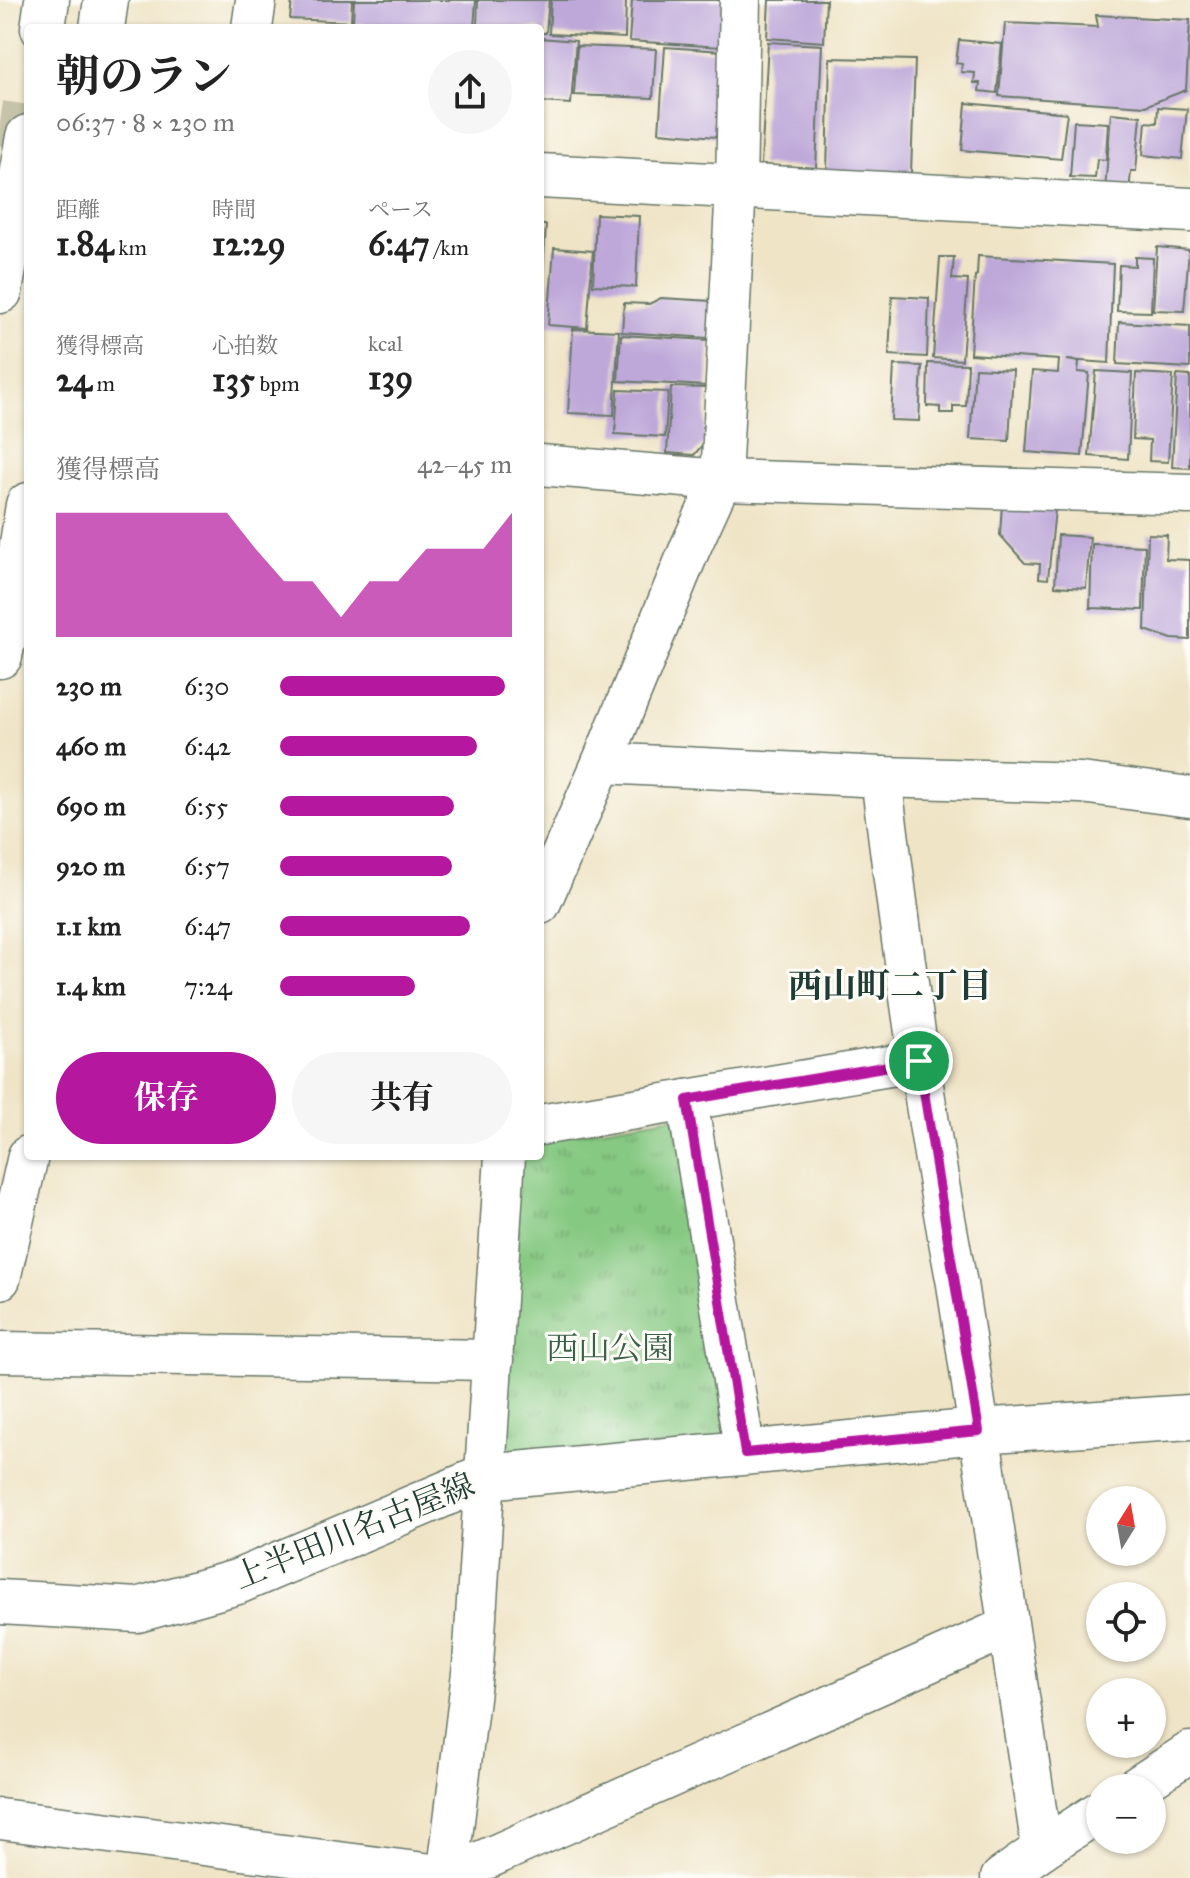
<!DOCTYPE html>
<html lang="ja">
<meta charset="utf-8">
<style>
body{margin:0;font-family:"IM FELL Great Primer","Noto Serif JP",serif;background:#f6f6f6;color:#222;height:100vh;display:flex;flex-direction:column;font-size:30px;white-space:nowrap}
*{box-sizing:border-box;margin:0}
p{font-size:26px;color:#767676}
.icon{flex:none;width:44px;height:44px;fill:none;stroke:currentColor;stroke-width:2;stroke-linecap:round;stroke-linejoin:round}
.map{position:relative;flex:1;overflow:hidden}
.panel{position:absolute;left:24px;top:24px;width:520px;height:1136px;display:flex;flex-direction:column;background:#fff;border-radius:8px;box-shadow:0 2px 6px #0004}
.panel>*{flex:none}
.needle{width:52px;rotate:11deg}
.controls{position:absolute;left:1086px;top:1486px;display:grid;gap:16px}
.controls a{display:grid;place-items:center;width:80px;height:80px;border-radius:50%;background:#fff;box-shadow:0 2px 6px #0004;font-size:40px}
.pin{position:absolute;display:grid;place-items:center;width:68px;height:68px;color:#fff;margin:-34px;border:4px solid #fff;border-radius:50%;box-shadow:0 2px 8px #0007}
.round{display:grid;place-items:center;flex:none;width:84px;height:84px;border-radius:42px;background:#f6f6f6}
.headline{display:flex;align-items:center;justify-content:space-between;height:136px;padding:0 32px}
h1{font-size:44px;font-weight:700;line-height:60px}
.stats{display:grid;grid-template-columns:repeat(3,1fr);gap:12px;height:136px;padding:8px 32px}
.stats div{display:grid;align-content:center}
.stats b{font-size:34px;font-weight:700}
.stats small{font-size:22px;font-weight:400}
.stats p{font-size:22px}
.chart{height:224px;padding:16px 32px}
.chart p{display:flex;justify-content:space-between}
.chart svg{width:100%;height:144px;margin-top:8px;fill:#b5179e;opacity:.7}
.cta{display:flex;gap:16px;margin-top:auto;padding:16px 32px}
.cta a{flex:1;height:92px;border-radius:48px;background:#b5179e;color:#fff;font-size:32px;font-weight:700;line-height:92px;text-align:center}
.cta a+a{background:#f6f6f6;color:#222}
ul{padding:0 32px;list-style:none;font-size:26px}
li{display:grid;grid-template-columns:128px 96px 1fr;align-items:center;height:60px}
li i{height:20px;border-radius:10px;background:#b5179e}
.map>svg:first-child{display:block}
.park{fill:url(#park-tufts);stroke:#52835b;stroke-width:2}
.building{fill:#bea8d9}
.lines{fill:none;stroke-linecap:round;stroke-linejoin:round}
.tertiary-tunnel{stroke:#c5c3a9;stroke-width:44;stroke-dasharray:44 22;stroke-linecap:butt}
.minor-casing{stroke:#687767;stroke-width:43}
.tertiary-casing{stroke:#687767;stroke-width:47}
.secondary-casing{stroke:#687767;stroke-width:47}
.motorway-casing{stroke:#687767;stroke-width:47}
.minor{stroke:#fff;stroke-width:40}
.tertiary{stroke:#fff;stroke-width:44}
.secondary{stroke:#fff;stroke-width:44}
.motorway{stroke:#fff;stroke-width:44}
.route-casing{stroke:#fff;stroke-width:16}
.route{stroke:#b5179e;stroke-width:10}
.labels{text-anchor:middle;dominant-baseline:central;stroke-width:6;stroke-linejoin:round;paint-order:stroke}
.park-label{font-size:32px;fill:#396048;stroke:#fdfcf7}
.street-label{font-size:32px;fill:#1f3d34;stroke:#fdfcf7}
.neighbourhood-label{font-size:34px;font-weight:bold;fill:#1f3d34;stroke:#fdfcf7}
</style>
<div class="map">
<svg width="1190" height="1878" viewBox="0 0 1190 1878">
<defs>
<pattern id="park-tufts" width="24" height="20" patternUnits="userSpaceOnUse" patternTransform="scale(2)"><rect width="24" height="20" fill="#86c982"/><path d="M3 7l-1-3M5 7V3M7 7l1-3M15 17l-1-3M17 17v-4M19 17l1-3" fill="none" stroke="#6da46b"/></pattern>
</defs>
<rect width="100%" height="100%" fill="#fdfcf7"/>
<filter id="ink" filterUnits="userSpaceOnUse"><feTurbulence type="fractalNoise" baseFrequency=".0125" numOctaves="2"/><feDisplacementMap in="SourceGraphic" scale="16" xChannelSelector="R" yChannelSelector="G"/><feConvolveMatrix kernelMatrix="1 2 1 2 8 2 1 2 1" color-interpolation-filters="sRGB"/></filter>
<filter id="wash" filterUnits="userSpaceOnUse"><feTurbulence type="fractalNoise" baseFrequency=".006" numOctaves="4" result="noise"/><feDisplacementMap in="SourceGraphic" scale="32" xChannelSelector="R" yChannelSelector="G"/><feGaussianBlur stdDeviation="1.8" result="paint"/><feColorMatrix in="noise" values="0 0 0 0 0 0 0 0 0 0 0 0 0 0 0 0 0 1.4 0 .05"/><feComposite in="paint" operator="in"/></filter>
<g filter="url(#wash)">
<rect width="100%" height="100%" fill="#efe4c6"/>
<polygon class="park" points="674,1117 729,1440 502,1461 516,1156 540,1156 540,1139"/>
<g id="blocks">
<g class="building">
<polygon points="292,0 352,0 351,22 290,19"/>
<polygon points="354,0 476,0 474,28 423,28 353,23"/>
<polygon points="478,0 549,0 546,33 540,33 540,28 477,28"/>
<polygon points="551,0 626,0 625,38 549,34"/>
<polygon points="632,0 724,0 721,47 629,41"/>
<polygon points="769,0 826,0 824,42 767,38"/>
<polygon points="1096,15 1190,20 1186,90 1145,106 999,96 1005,23 1098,27"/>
<polygon points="540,38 576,41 571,104 540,102"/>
<polygon points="959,40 1002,44 997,93 979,91 980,83 974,83 975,73 961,72 962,64 956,63"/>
<polygon points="768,42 822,45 816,168 761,165"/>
<polygon points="577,46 656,49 653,98 574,95"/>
<polygon points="665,47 722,51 716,137 659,132"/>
<polygon points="830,58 915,60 911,173 827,171"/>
<polygon points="966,103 1067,113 1061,159 962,150"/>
<polygon points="1158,107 1187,109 1182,159 1143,155 1146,122 1157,123"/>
<polygon points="1111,113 1141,116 1136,171 1131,171 1129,193 1105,191"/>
<polygon points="1074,121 1108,123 1106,160 1097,159 1095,178 1070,177"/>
<polygon points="596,214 639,216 636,287 593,285"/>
<polygon points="540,225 546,225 542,285 540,285"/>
<polygon points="1157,247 1189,250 1184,311 1153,310"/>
<polygon points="554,248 593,251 587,328 548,325"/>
<polygon points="978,256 1113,264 1109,363 1067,360 1079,362 1078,372 1089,373 1082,456 1026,452 1032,371 1058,373 1059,360 970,354 975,276 977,275"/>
<polygon points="940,257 954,257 952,279 968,280 962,360 933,358"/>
<polygon points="1135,257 1153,258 1151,312 1117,311 1119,265 1135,266"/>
<polygon points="892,296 929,298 927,357 889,355"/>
<polygon points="661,298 712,301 709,338 622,332 624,303 649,304"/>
<polygon points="1119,322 1190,326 1190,368 1117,364"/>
<polygon points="573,329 619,331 614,415 568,413"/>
<polygon points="621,335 709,340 707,386 618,381"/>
<polygon points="928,363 968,364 966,406 953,406 953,413 940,413 940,407 927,406"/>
<polygon points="894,365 922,366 919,421 891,420"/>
<polygon points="975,368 1013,370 1009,441 970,439"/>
<polygon points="1096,371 1132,373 1128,459 1089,456"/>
<polygon points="1136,373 1173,375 1168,462 1149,461 1150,440 1133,439"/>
<polygon points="1177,375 1190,376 1190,468 1172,467"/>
<polygon points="671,387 707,388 704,443 694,455 667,453"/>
<polygon points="618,390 668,392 665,437 615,434"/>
<polygon points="1002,504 1055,509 1048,579 1039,578 1040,564 1025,563 1000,535"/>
<polygon points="1148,534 1167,535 1166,559 1190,560 1190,640 1172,639 1145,630"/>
<polygon points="1058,535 1090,537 1086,588 1055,586"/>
<polygon points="1092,544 1145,546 1143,610 1090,608"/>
</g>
</g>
</g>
<g filter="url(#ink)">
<use href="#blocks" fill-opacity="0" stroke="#687767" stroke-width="2"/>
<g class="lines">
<polyline class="tertiary-tunnel" points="0,123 28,127"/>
<defs>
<g id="minor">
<polyline points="252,28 256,0"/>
<polyline points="540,465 721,480 1190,494"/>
<polyline points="602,763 881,777 1081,783 1190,797"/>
<path d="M881,777C902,947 925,1116 957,1284L1042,1849"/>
<polyline points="540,904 602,763 691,546 721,480 736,185 740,0"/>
<polyline points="687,1100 745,1453"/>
<polyline points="540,1125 919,1061"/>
<polyline points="0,1279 28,1156"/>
<polyline points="0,1352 493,1360"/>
<polyline points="1135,1788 1190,1752"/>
<polyline points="0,1819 448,1876 1008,1627"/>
<polyline points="447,1878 473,1665 505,1156"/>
<polyline points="1001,1878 1042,1849 1100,1811"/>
</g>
<polyline id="tertiary" points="540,176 1190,210"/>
<polyline id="secondary" points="0,1602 137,1610 237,1582 485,1477 979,1431 1190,1417"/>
<g id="motorway">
<polyline points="43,28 47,0"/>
<polyline points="102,28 106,0"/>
<polyline points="0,291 28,137"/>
<polyline points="0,656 17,576 28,505"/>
</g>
</defs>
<use href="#minor" class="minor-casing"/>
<use href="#tertiary" class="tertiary-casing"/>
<use href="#secondary" class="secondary-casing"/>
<use href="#motorway" class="motorway-casing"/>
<use href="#minor" class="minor"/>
<use href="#tertiary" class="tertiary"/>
<use href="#secondary" class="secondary"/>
<use href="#motorway" class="motorway"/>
</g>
</g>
<g class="lines" filter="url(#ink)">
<defs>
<path id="route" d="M919,1061C939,1184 960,1307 979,1431L745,1453L687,1100Z"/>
</defs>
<use href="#route" class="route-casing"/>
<use href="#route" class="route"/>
</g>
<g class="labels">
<g class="park-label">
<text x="610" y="1348">西山公園</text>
</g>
<g class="street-label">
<text transform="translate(354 1531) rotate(-22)">上半田川名古屋線</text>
</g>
<g class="neighbourhood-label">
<text x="890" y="985">西山町二丁目</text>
</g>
</g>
</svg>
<div class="controls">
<a><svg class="needle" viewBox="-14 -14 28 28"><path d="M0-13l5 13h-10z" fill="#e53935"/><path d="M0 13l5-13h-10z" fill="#767676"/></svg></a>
<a><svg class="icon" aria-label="locate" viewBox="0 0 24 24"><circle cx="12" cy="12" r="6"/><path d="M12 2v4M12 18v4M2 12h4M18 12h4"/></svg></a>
<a>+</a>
<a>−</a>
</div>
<div class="pin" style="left:919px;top:1061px;background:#1e9e55"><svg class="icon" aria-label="arrive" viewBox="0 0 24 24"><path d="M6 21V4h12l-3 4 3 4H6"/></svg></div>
<section class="panel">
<div class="headline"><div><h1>朝のラン</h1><p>06:37 · 8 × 230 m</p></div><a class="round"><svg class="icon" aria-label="share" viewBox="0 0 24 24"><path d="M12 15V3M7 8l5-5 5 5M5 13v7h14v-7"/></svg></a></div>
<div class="stats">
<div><p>距離</p><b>1.84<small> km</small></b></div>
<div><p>時間</p><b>12:29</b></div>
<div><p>ペース</p><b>6:47<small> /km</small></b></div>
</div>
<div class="stats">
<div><p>獲得標高</p><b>24<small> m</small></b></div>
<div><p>心拍数</p><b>135<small> bpm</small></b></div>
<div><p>kcal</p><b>139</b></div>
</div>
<div class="chart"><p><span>獲得標高</span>42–45 m</p>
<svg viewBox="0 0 160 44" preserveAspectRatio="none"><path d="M0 44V6L10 6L20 6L30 6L40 6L50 6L60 6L70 17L80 27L90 27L100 38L110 27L120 27L130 17L140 17L150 17L160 6V44z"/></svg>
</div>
<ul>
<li><b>230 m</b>6:30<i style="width:97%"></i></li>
<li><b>460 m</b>6:42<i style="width:85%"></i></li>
<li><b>690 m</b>6:55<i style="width:75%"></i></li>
<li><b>920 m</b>6:57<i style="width:74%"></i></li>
<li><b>1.1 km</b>6:47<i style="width:82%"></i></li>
<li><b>1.4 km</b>7:24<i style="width:58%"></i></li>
</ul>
<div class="cta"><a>保存</a><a>共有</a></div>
</section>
</div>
